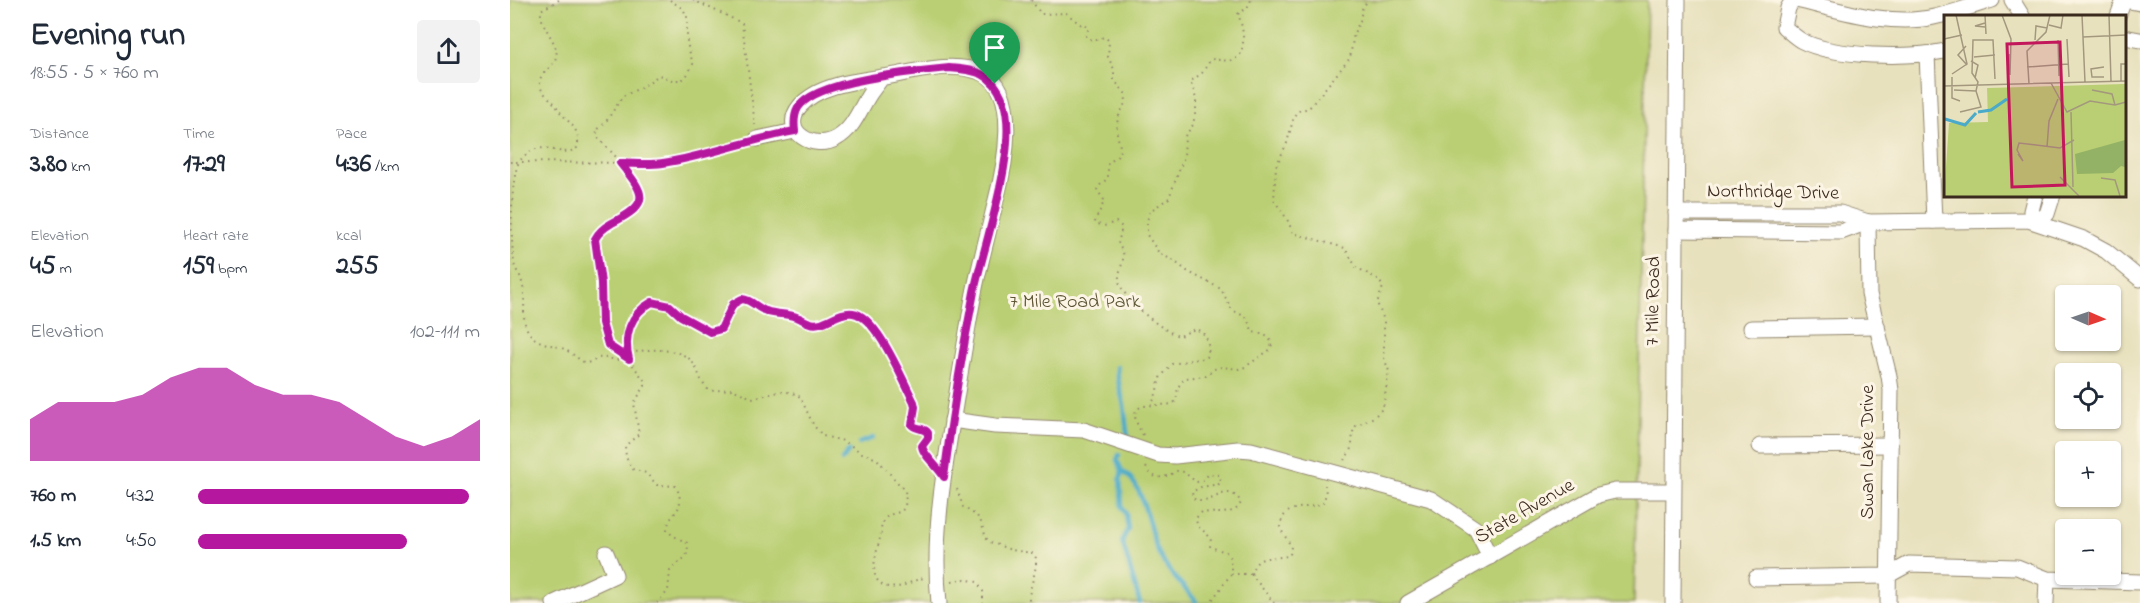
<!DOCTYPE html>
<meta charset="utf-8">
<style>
body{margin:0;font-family:"Indie Flower",sans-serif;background:#f2f2f3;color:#1f2937;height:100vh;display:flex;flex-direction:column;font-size:22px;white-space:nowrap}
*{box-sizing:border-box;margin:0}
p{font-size:20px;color:#747a83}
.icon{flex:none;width:33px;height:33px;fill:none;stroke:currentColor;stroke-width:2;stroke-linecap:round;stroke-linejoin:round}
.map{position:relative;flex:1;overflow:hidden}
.panel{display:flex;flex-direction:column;background:#fff;width:510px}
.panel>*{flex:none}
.needle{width:39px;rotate:92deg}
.buttons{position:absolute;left:1545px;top:285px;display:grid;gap:12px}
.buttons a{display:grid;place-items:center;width:66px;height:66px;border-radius:6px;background:#fff;box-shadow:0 2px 4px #0004;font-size:30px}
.pin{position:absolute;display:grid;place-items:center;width:51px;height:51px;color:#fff;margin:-62px -26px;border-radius:50% 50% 50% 0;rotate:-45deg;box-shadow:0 0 6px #0007}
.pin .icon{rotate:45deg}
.round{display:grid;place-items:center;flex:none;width:63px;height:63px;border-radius:6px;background:#f2f2f3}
.summary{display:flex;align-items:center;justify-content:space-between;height:102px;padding:0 30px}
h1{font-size:33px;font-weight:700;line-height:45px}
.figures{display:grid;grid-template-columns:repeat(3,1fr);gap:9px;height:102px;padding:6px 30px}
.figures div{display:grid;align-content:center}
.figures b{font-size:26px;font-weight:700}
.figures small{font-size:16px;font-weight:400}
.figures p{font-size:16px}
.chart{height:168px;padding:12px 30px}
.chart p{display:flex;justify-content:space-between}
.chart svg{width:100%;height:108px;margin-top:6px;fill:#b5179e;opacity:.7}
ul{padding:0 30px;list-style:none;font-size:20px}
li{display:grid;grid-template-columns:96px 72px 1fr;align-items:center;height:45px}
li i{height:15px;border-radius:8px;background:#b5179e}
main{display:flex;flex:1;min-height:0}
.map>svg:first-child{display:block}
.green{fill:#bacf73;stroke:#7a7c48;stroke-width:1.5}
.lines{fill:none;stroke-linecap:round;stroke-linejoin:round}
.stream{stroke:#4aaac9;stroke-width:4.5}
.minor-casing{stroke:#92866e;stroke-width:17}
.path{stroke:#92866e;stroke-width:2;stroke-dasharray:1.5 4.5;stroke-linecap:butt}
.minor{stroke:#fff;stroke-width:15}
.route-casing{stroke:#fff;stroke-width:12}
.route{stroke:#b5179e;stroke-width:8}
.labels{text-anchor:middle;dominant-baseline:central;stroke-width:6;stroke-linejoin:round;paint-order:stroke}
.street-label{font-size:20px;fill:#3b2a1e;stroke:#fcf5e5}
.park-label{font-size:20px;fill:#5b5333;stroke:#fcf5e5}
.inset-river{fill:none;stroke:#4aaac9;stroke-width:3}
.inset-road{fill:none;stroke:#a3987e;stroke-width:1.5}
.view{fill:#c2185b;fill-opacity:0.15;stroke:#c2185b;stroke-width:3}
.inset-edge{fill:none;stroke:#3b2a1e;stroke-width:3}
</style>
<main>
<section class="panel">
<div class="summary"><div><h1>Evening run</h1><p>18:55 · 5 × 760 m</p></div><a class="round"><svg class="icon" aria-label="share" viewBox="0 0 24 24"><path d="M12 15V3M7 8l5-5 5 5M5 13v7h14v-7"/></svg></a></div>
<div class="figures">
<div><p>Distance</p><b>3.80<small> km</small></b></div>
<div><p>Time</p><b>17:29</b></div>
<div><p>Pace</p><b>4:36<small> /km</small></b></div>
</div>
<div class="figures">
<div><p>Elevation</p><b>45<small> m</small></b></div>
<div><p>Heart rate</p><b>159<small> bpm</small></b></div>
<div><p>kcal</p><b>255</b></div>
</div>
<div class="chart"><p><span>Elevation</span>102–111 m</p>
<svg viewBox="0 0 160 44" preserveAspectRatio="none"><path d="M0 44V27L10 20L20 20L30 20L40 17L50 10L60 6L70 6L80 13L90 17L100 17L110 20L120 27L130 34L140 38L150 34L160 27V44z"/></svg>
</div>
<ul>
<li><b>760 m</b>4:32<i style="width:96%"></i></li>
<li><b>1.5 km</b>4:50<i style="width:74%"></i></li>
</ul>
</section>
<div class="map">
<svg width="1630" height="603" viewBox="0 0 1630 603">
<rect width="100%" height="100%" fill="#fcf5e5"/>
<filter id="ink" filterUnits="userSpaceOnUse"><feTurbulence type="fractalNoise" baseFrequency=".0167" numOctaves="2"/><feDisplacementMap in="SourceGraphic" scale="12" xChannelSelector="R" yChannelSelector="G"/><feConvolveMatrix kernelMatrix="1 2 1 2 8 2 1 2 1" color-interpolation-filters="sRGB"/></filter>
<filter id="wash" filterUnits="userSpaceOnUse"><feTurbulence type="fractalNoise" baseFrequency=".008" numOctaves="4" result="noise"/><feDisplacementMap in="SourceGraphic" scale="24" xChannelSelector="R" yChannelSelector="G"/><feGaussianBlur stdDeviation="1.35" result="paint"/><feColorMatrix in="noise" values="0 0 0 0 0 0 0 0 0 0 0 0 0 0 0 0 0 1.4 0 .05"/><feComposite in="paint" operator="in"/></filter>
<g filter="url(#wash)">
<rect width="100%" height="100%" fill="#e8e1be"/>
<polygon class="green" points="0,0 1137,0 1124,603 0,603"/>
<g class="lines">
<g class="stream">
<path d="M607,367C607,379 610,389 613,401C616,413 615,424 618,436"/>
<polyline points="349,443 363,438"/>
<polyline points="609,455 607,460 612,471 610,479 612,506 616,514 618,529 612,541 630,603"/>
<polyline points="332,460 339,451"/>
<path d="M612,471C636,485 637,529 649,554C658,572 673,586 686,601"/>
</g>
</g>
</g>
<g filter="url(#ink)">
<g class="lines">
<defs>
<g id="minor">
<path d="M1283,0L1278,8L1274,27C1280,32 1286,38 1292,41C1326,58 1398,58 1435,51"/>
<path d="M1286,0C1330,10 1379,27 1424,17C1443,13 1463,6 1482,0"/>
<polyline points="1502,0 1512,16"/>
<polyline points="1608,16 1614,0 1630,3"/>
<polyline points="1614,37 1630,40"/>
<polyline points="1417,54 1424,221"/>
<path d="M372,77C368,83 363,89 359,95C349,111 343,129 327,138C304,152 269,131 290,106C309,84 347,81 374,77C405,72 443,60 473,73C511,90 494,170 486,200C479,231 470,262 464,293C457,330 451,368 445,405C434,470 422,536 429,603"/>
<polyline points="247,139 285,131"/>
<polyline points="1525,195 1521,211 1527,222 1537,214 1543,195"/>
<polyline points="1166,213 1330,213 1358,222"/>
<polyline points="1358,222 1359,294 1379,376 1381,390 1378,603"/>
<polyline points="1166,230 1331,232 1358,222 1518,220 1574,239 1596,251 1630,279"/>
<polyline points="1241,328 1367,326"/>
<polyline points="442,420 485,426 574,430 648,455 665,456 728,449 741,450 921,499 966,529 980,557"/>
<polyline points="1250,446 1380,445"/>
<polyline points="1246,578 1377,576 1399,564 1507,567 1537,579 1630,582"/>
<polyline points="44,603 105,575 96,553"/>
<polyline points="898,603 1088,495 1105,491 1163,491"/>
<polyline points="1163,603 1168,0"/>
<polyline points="1536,603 1537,579"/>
</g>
</defs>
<use href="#minor" class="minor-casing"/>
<g class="path">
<path d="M49,0L31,10C29,27 50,43 46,57C43,70 25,73 31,88C33,94 39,97 43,102C46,105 48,109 51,113C60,124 72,131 67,148C49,161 31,133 9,162C0,179 0,246 5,267C6,271 10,274 11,279C13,284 14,291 14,297C15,308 12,319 17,329C25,346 43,343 56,350C75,361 71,368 91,357L108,360L119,359L120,354C135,347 174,348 183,363C190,373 190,384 200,391L222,389L242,398L273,391L286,394L290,397L304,426L313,436L334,441L352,453L367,459L395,491C399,521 383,507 374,520C370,525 372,532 370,538C367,553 355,581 378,587C390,590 402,580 414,578"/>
<path d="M160,0L173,9L177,16V43L183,64L177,75L172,80H162L149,75L132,87L113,96L95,123L86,131L89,139C100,150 133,184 131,200C130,210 118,215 111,219C101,224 90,228 85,239L91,283L92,323L97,345L119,359C113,335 120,315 142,302L160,306L171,316L200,332L211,329L223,304L229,299L242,301L258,312L283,316L299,323L307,324L337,314L344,313L355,317L388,368L404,402L405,407L402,425L413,429L418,433V438L413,443L412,449L422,460"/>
<polyline points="183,0 232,23 245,125"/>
<path d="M521,0L531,14L556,13L570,24L579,27L576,36C582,43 588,38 595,37L599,41L598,57L604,69V80L615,93L616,101C611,113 606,117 607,132C607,139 613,148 608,155C607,158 600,161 598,164V178L588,187L587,190L594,200C592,210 585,217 585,223L594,226L606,222L612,227L608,244C609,247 612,249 613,252C615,261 608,271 609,280C610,297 653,332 669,336C674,335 678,331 683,330C697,328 701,348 697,357L662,364L650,378L645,398L642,403"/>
<polyline points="0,162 151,163 235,142"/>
<path d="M119,360L134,380L135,386L124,403L129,434L115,446L116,457L122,469L136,473L147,485L166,486C178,513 159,510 157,530L162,535L177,543C181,560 168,560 160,571L158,591L147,603"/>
<path d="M633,435C611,399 639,407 662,404L666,401L668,387L675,378L696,376L704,369L712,367L729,369L735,367L761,349L762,342L755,335L743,332L736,317L722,310L711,289L677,271L664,261L649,253L637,235V221L640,211L659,198L674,157L675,136L683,125L686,109V99L681,81L692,73L701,59L719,61L729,57C736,43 733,27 728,14L737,8L741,0"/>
<polyline points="834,460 840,452 842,444 843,432 846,426 864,417 873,408 879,371 874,358 874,320 867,303 873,287 869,280 846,267 835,248 783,233 777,219 764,200 766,166 777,143 784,116 788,111 799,108 840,58 844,33 850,21 852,9 858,0"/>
<path d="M636,467C643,482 655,478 667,471L674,472L686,482L692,481L699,474L710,475L711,482L709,484L691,487L682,492L683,498C700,511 715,478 731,502C727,516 705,513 692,512L686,518L687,525L701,538L700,547L716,552L721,558V574L700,603"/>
<path d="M447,489L453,507L467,516L471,522L476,538L480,542L501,550L522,553L526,558C527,574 518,588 519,603"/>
<polyline points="721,574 741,574"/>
<path d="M741,574C747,551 764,561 780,555L781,546L770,528C773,501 797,511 813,503L816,494L815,485"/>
<polyline points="741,574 764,603"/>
<polyline points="442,581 455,579 467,582 473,591 473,603"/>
</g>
<use href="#minor" class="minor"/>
</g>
</g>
<g class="lines" filter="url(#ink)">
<defs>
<path id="route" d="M439,68C466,70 482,72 493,100C510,145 474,244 464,292C452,353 442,415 434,477C428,467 413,455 412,446L418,438V433C414,427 407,430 402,425L405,407L404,402C393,381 367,316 343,313C326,311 316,327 300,323C294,321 289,317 283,316C274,313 265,315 256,311C246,308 243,300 232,299L223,304L211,329L200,332L171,316L160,306L142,302C120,314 113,336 119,359L98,345L92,323L91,283L85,239C89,231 95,227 102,223C141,203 136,195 110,163C124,164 139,165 153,163C198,156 241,139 285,131C284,123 284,115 288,108C305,80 407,71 439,68Z"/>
</defs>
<use href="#route" class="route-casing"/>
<use href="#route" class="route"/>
</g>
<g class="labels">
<g class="street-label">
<text transform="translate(1263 193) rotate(1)">Northridge Drive</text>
<text transform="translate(1144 301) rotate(-89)">7 Mile Road</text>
<text transform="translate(1358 452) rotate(-90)">Swan Lake Drive</text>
<text transform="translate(1015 512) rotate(-30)">State Avenue</text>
</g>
<g class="park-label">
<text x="565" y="302">7 Mile Road Park</text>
</g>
</g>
<g transform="translate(1434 15)">
<rect width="182" height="182" fill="#e8e1be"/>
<path d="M181,69V181H0L5,108L44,107L43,73Z" fill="#bacf73"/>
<path d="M181,125V152L177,151L169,158L133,159L131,139Z" fill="#93b265"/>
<path class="inset-river" d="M34,97L47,95L63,84M1,104L21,110L32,98"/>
<path class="inset-road" d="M41,0L42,19M58,0L67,24L66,60M138,0L141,67M165,0L167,66M41,8L31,11L41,12M105,10L117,13L119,0M139,22L182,20M0,24L18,20M123,24L125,62M91,25L92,11L103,13M114,25L115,61M22,31L14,40L23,50M65,39L66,60M30,42L51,40M27,46L34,50L31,63M83,52L124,49M160,52L147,54L148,62H160M8,59L23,49L12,0M8,62V83L16,86M177,66V49H182M107,68L123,97L146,86L171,90L182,87M85,69L83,36L102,17L106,0M0,71L182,66M10,75L32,76M148,75L168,79L171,90M16,97L37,92L32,76L34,67L28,58L29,25H49L51,64M127,97L129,172M103,132L105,106L114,84M74,139L79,146L73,135L75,128L116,133L130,125M116,162L135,181M157,163L171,165L176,181"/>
<path class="view" d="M116,27L121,170L68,172L63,29Z"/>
<rect width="182" height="182" class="inset-edge"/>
</g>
</svg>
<div class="buttons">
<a><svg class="needle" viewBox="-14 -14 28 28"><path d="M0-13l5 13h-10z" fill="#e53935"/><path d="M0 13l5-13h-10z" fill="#747a83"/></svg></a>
<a><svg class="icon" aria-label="locate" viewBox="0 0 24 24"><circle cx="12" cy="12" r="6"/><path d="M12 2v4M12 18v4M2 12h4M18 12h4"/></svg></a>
<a>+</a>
<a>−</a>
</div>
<div class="pin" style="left:485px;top:84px;background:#1e9e55"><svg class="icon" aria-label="arrive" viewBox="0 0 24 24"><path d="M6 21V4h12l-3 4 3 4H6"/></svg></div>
</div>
</main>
